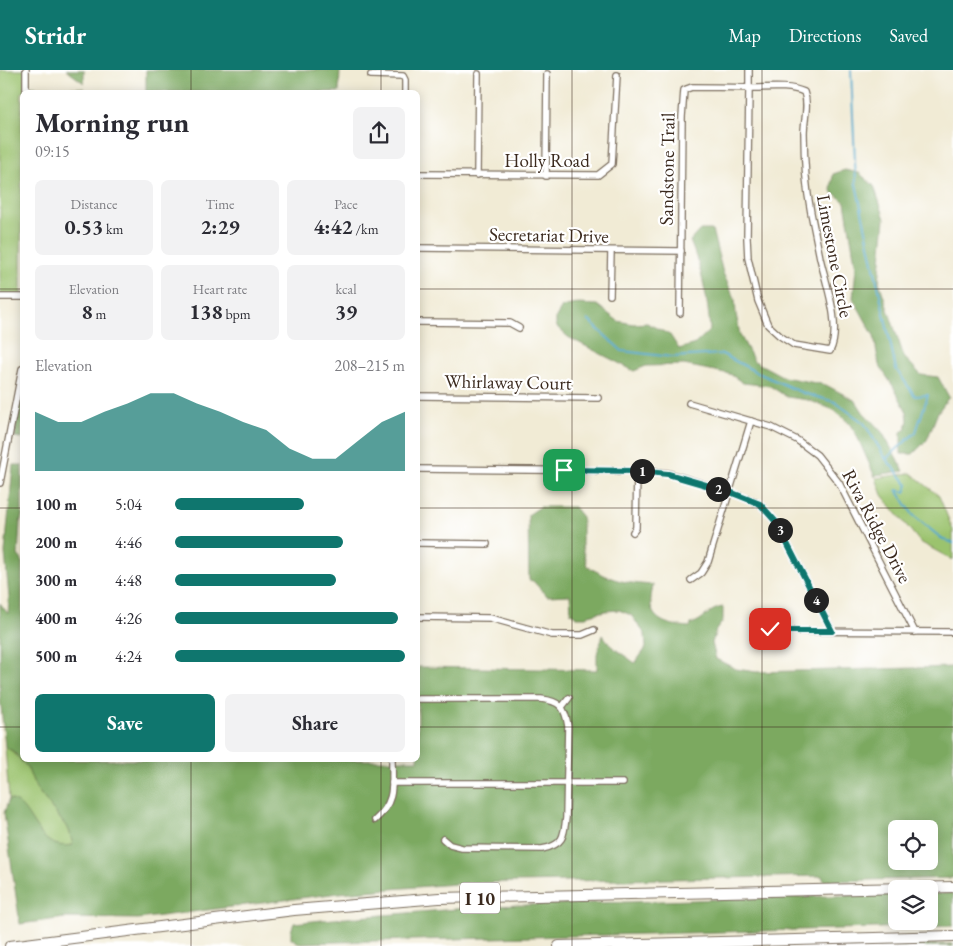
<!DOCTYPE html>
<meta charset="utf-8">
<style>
body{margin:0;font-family:"EB Garamond",serif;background:#f2f2f3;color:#2b2b33;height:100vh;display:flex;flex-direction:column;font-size:19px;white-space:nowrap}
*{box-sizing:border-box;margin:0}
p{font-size:16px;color:#7c7c81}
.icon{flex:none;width:28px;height:28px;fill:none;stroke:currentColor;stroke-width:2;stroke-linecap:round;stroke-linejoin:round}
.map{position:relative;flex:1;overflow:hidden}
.sheet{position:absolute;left:20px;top:20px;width:400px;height:672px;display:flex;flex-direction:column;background:#fff;border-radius:8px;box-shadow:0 2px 12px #0003}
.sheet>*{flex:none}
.buttons{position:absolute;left:888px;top:750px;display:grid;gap:10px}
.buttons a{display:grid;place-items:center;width:50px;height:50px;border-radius:8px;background:#fff;box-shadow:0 2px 12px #0003;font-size:25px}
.pin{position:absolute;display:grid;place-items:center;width:42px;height:42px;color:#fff;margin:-21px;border-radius:10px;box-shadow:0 2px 8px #0006}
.km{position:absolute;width:25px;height:25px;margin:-12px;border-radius:50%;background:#222;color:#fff;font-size:14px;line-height:25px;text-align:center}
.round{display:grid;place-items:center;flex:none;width:52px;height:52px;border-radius:8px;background:#f2f2f3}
.overview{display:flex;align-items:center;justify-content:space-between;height:85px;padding:0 15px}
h1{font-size:28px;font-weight:700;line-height:38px}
.metrics{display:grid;grid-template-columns:repeat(3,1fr);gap:8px;height:85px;padding:5px 15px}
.metrics div{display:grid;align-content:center;border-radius:8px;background:#f2f2f3;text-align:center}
.metrics b{font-size:21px;font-weight:700}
.metrics small{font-size:14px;font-weight:400}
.metrics p{font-size:14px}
.chart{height:140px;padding:10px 15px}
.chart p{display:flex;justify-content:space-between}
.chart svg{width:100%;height:90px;margin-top:5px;fill:#0f766e;opacity:.7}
.cta{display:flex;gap:10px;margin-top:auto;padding:10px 15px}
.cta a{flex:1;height:58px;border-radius:8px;background:#0f766e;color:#fff;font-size:20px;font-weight:700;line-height:58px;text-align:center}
.cta a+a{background:#f2f2f3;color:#2b2b33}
ul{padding:0 15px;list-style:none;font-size:16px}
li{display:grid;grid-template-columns:80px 60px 1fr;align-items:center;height:38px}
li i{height:12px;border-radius:6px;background:#0f766e}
header{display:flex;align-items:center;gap:30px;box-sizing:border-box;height:70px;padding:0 25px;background:#0f766e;color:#fff}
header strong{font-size:24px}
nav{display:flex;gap:28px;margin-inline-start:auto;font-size:18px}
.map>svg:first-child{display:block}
.green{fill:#9bc36e;stroke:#6b7646}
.forest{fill:#7ca961;stroke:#5c6a40;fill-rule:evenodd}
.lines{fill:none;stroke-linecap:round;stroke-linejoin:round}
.stream{stroke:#4ca5ca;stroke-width:2}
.minor-casing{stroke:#7b6e5e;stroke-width:8}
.motorway-casing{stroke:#7b6e5e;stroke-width:12}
.minor{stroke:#fff;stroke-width:5.5}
.motorway{stroke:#fff;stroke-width:10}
.route-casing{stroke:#fff;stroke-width:10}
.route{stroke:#0f766e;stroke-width:6}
.grid{fill:none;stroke:#3b2a1e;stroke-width:1;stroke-opacity:0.55}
.labels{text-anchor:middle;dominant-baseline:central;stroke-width:4.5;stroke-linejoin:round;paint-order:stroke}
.shield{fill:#fff;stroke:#766a62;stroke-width:1}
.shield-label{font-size:18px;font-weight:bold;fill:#3b2a1e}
.street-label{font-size:19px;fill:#3b2a1e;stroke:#fff}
</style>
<header>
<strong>Stridr</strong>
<nav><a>Map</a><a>Directions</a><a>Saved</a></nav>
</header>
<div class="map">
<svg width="953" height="876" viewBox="0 0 953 876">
<rect width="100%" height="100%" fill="#fff"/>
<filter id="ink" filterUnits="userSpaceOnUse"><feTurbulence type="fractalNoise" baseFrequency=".02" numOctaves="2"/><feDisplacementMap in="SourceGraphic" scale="10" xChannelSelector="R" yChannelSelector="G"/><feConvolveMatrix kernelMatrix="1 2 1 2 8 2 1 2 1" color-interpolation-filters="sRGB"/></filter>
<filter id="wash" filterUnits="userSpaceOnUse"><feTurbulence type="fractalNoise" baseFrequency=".0096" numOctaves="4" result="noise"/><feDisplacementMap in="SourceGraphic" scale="20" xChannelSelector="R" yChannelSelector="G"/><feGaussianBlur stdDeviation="1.12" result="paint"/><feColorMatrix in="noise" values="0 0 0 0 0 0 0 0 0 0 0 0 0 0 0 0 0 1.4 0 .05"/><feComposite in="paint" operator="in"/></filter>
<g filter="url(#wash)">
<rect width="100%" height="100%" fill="#f1ebd5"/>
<g class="green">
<polygon points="0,0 25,0 25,22 22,22 21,225 0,225"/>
<polygon points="911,403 939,426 953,460 953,490 920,472 882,425 876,408"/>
<path d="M5,677L12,681L27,697L36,718L69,760L73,775C69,775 64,777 61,776C36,774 30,734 9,729Z"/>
</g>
<g class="forest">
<polygon points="66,0 84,0 84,13"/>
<polygon points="146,0 340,0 339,22 146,22"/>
<polygon points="25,17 83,18 83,22 25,22"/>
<polygon points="845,100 859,103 874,116 885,149 879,212 904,287 921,305 938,307 949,327 938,342 927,370 913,384 901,384 901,362 906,359 908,350 907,342 893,316 879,295 874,266 853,228 856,198 845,132 831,121 833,104"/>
<path d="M700,160H712L723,203L735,230L736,244L740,265L754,291L784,307L826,315L856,331L863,342L882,362L904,401L876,405L875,407L857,366L849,353L834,340L808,330L787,327L770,316L743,313L730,304L684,295L646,296L634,301L568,267L556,256V247L562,237L576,234L597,235L618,251L633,254L647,253L670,265L679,279L695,274L710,260C708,229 702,200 690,171Z"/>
<polygon points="22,291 22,368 15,367"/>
<path d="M13,395H22V446L20,453L18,485L22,490V690H418V597L597,600V584L603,565L611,576L635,593L646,578L645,564L631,545L619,540L605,541L589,545L586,547H577L571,543L570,525L547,526L533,511L529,510L528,445L540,437H574L582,447V475L587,496C612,511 625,513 653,515C652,521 650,530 651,536C654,554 676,556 690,557L691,554C705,550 708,539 723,537V551L716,560L712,573L716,589L736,599L756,602L953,597V808L824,811L822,806L468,813L339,823L138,849L65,848L20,854L4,743L9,729C35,735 33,782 73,775L69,760L36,718L27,697L13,681L5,677L0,626V533L8,544L9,528L5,483ZM896,759H929V791H896Z"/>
<polygon points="953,823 953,856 299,873 291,868 291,861 294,853 322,850 493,836 896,824 896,851 929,851 929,824"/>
<polygon points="953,874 953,876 848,876"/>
</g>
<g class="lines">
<g class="stream">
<polyline points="851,1 856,114 896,299 915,326 928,325 916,362 886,389 908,415 905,422 897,420 913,445 941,468 953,473"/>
<polyline points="588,250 622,281 672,287 722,284 758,303 803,323 835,332 864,353 886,389"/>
</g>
</g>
</g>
<g filter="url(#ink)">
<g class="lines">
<defs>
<g id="minor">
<polyline points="371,5 403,6 405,10 405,22"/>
<polyline points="26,22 26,0"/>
<polyline points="418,104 598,105 612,94 617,5"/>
<polyline points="477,105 478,4"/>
<polyline points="546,106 547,4"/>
<polyline points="418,178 681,181"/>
<polyline points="610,225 611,181"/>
<polyline points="0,227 22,227"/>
<path d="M680,243L682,47L684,20L692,17C711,17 731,17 750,18C768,18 788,15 804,22C809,35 804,49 804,63C804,90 806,117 811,143C814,158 817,173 820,188C826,214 842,257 830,281L794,275L780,266L768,255L758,231L748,188L747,168L749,18V0"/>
<polyline points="418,252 510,253 519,258"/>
<polyline points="418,326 598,328"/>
<polyline points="689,333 771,357 797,370 817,385 839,413 915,562"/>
<polyline points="418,399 637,401 668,403 730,422 760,434 776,452 832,561"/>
<polyline points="0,413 22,299"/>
<polyline points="633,462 636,458 637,401"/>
<polyline points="418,473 487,474"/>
<polyline points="691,510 701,503 708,492 751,351"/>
<polyline points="418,547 490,548 552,565 582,565 594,560"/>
<polyline points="770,557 776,561 953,562"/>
<path d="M418,629H541C560,631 565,637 568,656L566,748C564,767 563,775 542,779L462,778L450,775L443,769"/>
<polyline points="562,637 569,628"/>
<polyline points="392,713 623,713"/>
<path d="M375,750C396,731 392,716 392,690"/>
</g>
<g id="motorway">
<polyline points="10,876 294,840 439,828 953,817"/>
<polyline points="559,876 953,866"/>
</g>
</defs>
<use href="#minor" class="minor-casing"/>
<use href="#motorway" class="motorway-casing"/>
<use href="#minor" class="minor"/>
<use href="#motorway" class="motorway"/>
</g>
</g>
<g class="lines" filter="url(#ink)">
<defs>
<polyline id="route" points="564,400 637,401 668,404 730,422 760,434 776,452 832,561 776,561 770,559"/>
</defs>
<use href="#route" class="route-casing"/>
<use href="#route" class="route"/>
</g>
<path class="grid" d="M191,0V22M381,0V22M572,0V876M762,0V876M0,219H22M418,219H953M0,438H22M418,438H953M0,657H22M418,657H953M191,690V876M381,690V876"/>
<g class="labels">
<rect class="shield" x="460" y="812.5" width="40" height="31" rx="4"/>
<g class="shield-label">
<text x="480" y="828">I 10</text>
</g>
<g class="street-label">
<text x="547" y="90">Holly Road</text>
<text transform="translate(667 99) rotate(-89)">Sandstone Trail</text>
<text transform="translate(549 165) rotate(1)">Secretariat Drive</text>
<text transform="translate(835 186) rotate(79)">Limestone Circle</text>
<text transform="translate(508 312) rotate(1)">Whirlaway Court</text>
<text transform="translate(877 456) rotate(62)">Riva Ridge Drive</text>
</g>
</g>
</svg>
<div class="buttons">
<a><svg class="icon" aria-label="locate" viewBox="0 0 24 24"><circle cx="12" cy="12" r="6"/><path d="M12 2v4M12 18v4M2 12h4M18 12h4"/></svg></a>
<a><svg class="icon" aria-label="layers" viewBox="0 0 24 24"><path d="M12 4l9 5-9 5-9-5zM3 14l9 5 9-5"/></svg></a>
</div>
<div class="pin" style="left:564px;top:400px;background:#1e9e55"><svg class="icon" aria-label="arrive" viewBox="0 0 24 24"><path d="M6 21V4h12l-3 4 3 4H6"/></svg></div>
<div class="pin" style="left:770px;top:559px;background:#d93025"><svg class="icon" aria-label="check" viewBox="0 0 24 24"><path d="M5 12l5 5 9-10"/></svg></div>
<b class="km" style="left:642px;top:401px">1</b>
<b class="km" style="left:718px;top:419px">2</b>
<b class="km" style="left:780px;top:460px">3</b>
<b class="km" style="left:816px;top:530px">4</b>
<section class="sheet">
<div class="overview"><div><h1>Morning run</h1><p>09:15</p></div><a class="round"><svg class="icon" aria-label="share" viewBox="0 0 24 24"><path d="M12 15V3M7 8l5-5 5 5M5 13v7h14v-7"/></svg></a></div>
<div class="metrics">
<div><p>Distance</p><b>0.53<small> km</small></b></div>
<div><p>Time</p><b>2:29</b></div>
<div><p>Pace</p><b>4:42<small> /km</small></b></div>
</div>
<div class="metrics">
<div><p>Elevation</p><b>8<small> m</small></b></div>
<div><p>Heart rate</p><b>138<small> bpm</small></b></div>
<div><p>kcal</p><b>39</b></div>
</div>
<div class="chart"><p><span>Elevation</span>208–215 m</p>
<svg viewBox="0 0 160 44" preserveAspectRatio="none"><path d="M0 44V15L10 20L20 20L30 15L40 11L50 6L60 6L70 11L80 15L90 20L100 24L110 33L120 38L130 38L140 29L150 20L160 15V44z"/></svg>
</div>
<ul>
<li><b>100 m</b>5:04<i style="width:56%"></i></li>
<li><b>200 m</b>4:46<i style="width:73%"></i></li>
<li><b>300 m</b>4:48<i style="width:70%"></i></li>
<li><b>400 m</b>4:26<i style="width:97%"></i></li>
<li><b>500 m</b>4:24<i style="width:100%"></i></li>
</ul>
<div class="cta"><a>Save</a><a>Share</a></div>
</section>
</div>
